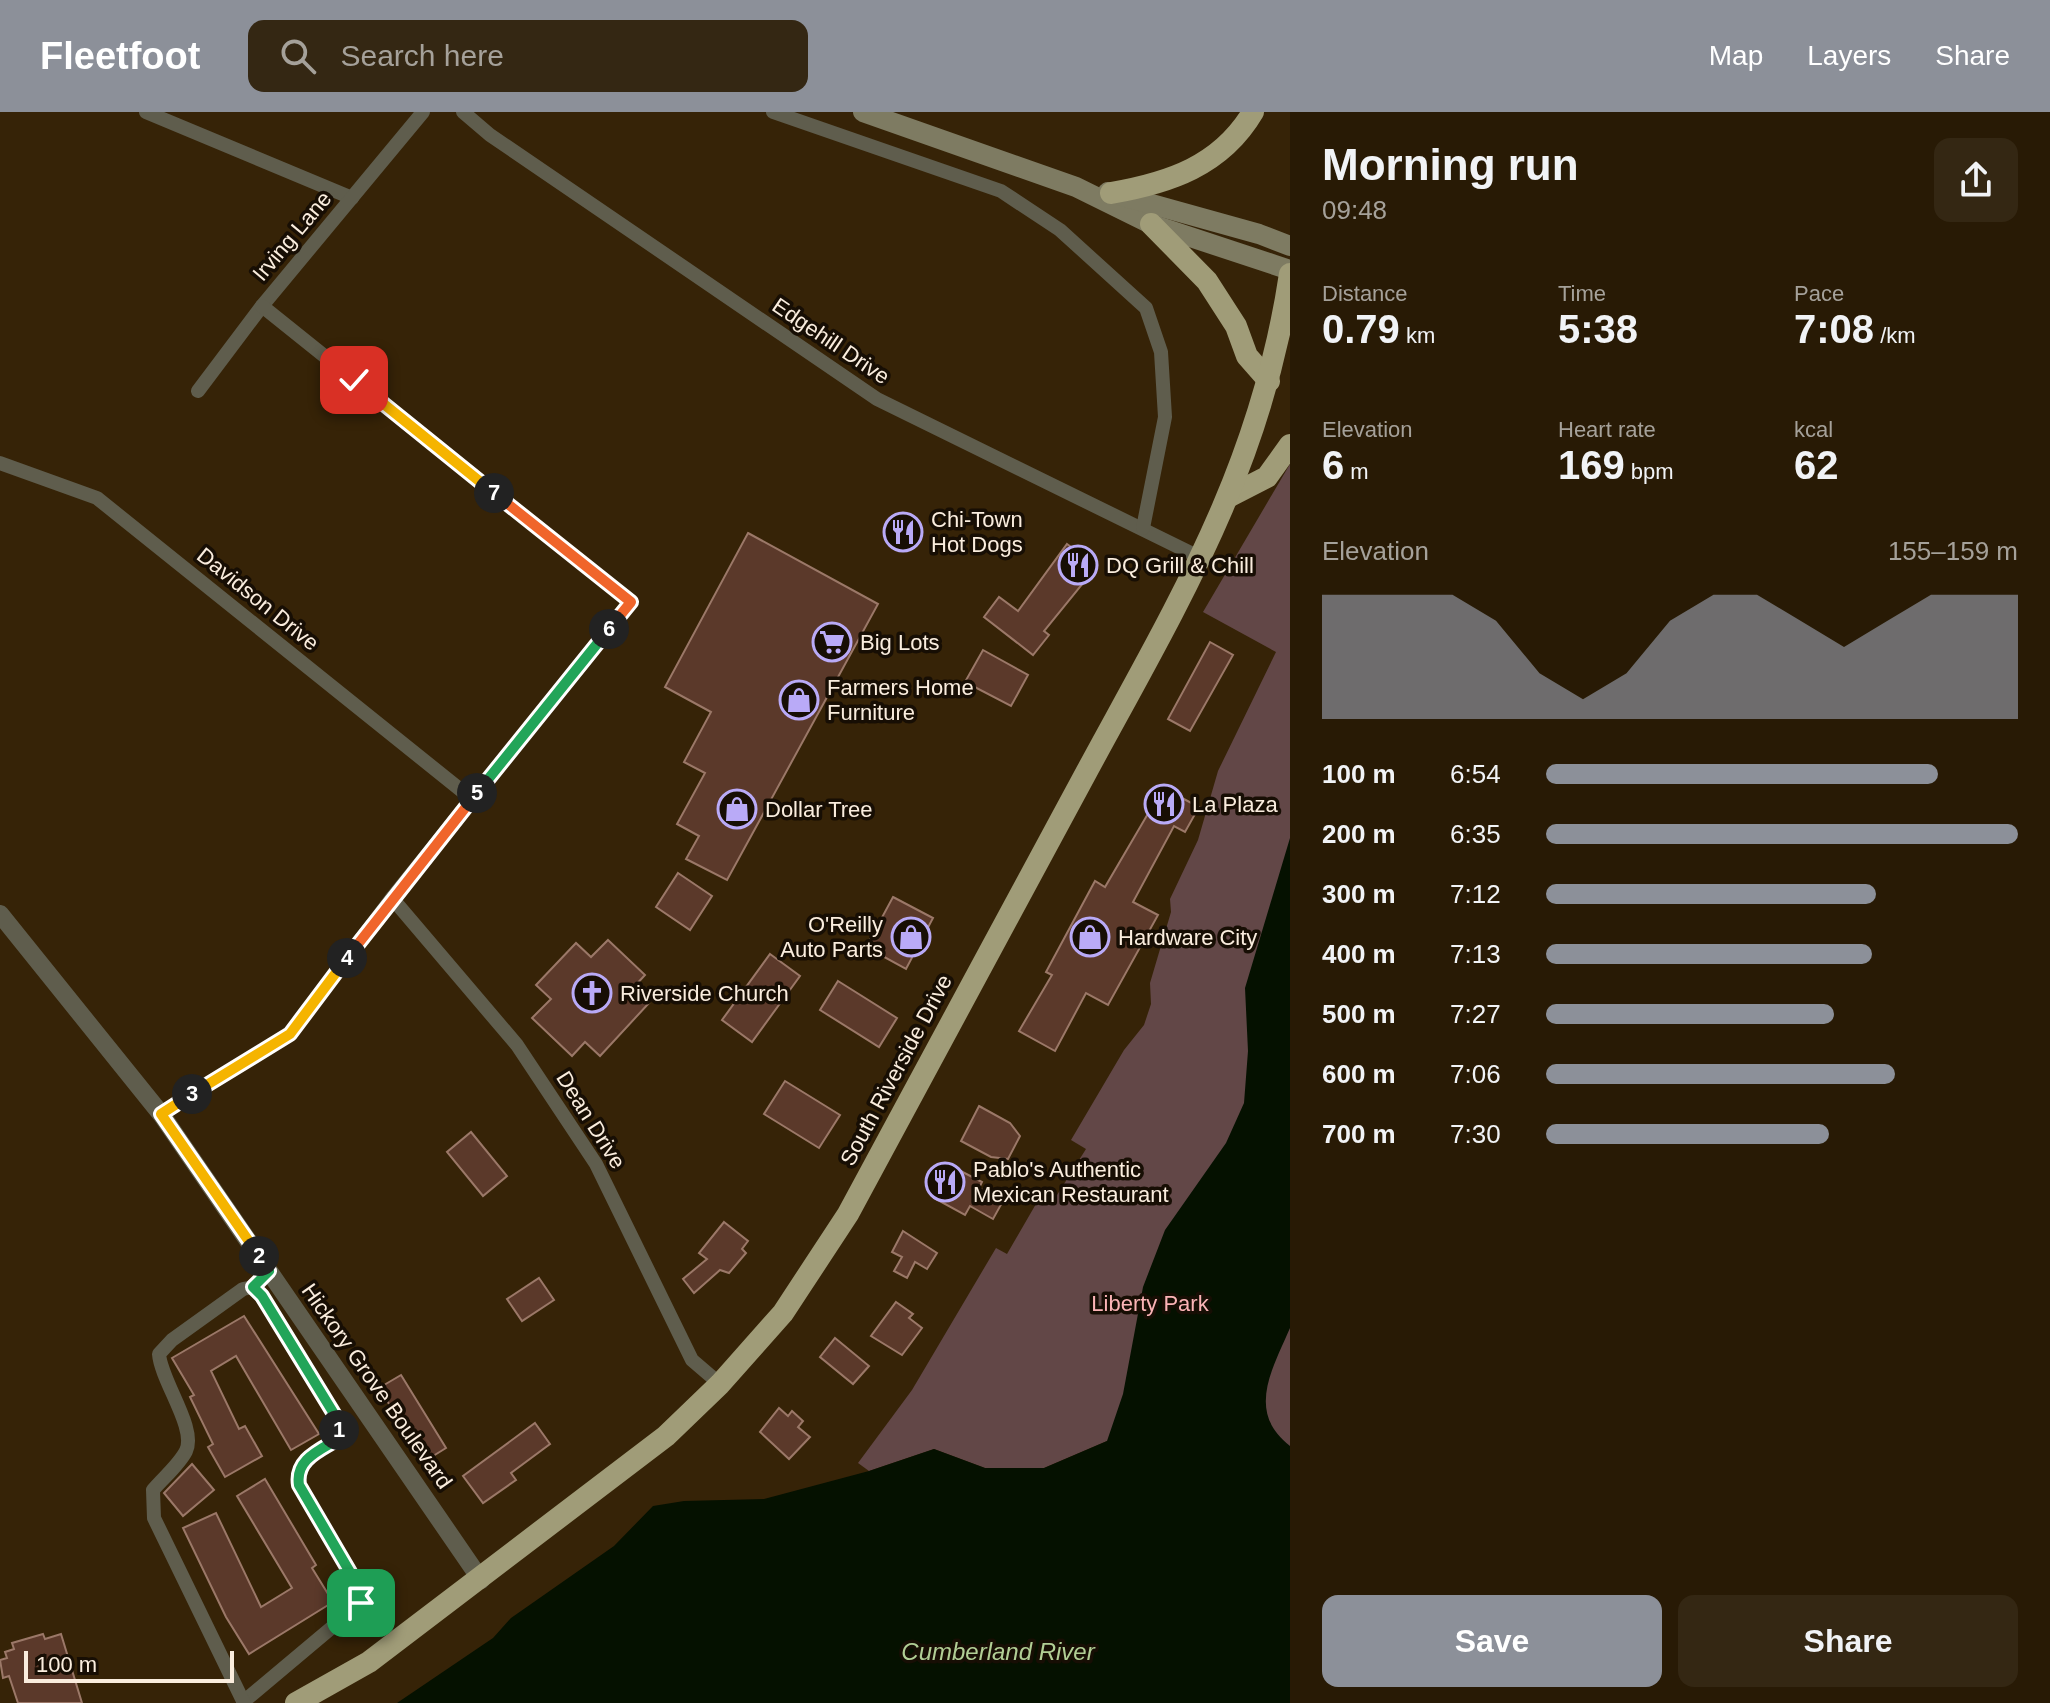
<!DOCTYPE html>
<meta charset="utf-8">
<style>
body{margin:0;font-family:Helvetica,sans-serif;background:#342713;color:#f1f3f6;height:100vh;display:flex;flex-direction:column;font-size:30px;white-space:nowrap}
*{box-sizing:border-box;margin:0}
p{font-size:26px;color:#a5a19a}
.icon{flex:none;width:44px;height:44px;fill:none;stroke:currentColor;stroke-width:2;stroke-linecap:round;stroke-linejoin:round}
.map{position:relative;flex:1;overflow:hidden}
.drawer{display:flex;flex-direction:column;background:#281a05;width:760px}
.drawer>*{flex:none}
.scale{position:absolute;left:24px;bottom:20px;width:210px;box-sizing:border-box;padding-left:8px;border:4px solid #faedde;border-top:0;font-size:22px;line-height:28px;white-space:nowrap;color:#faedde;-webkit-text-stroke:6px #170e04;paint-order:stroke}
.pin{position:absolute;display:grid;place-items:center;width:68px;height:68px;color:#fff;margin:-34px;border-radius:16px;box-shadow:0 4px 12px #0006}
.km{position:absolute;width:40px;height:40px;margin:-20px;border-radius:50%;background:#222;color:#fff;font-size:22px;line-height:40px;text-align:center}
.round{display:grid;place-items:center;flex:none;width:84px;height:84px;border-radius:16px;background:#342713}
.headline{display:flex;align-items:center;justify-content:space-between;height:136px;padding:0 32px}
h1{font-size:44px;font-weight:600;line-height:60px}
.metrics{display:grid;grid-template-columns:repeat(3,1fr);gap:12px;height:136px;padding:8px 32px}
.metrics div{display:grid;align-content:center}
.metrics b{font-size:40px;font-weight:600}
.metrics small{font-size:22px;font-weight:400}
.metrics p{font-size:22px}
.chart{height:224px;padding:16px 32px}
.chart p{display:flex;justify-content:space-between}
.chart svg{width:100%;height:144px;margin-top:8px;fill:#8c9099;opacity:.7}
.button{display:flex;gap:16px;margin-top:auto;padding:16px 32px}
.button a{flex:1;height:92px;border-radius:16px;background:#8c9099;color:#fff;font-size:32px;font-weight:600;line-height:92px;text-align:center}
.button a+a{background:#342713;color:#f1f3f6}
ul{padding:0 32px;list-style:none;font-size:26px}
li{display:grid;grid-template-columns:128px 96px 1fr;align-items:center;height:60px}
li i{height:20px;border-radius:10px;background:#8c9099}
header{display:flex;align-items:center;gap:48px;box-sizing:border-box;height:112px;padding:0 40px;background:#8c9099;color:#fff}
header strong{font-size:38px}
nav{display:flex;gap:44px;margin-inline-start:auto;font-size:28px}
.search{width:560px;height:72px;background:#342713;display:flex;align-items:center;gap:20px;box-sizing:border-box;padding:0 28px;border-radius:16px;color:#a5a19a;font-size:30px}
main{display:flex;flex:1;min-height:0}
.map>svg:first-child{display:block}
.green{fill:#624747}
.water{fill:#051100}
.building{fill:#5b392a;stroke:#9b7868;stroke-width:2}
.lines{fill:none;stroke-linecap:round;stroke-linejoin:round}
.minor{stroke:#5f5d4d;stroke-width:14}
.tertiary{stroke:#5f5d4d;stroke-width:18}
.secondary{stroke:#7e7b62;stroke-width:20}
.trunk{stroke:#a09c78;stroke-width:22}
.split-1-casing{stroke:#fff;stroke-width:16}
.split-2-casing{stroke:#fff;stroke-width:16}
.split-3-casing{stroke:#fff;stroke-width:16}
.split-4-casing{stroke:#fff;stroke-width:16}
.split-5-casing{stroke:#fff;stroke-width:16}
.split-6-casing{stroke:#fff;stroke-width:16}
.split-7-casing{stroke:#fff;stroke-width:16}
.split-8-casing{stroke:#fff;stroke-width:16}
.split-1{stroke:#22a559;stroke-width:10}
.split-2{stroke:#22a559;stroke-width:10}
.split-3{stroke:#f5b400;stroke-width:10}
.split-4{stroke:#f5b400;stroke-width:10}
.split-5{stroke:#f0652b;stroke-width:10}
.split-6{stroke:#22a559;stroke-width:10}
.split-7{stroke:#f0652b;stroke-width:10}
.split-8{stroke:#f5b400;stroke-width:10}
.labels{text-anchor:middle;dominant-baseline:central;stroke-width:7;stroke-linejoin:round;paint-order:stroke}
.street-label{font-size:22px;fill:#faedde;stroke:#170e04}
.poi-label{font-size:22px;fill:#faedde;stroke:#170e04;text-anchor:start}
.park-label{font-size:22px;fill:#fbb4b6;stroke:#170e04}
.water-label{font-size:24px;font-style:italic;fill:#b1ce95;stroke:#170e04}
</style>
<header>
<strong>Fleetfoot</strong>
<div class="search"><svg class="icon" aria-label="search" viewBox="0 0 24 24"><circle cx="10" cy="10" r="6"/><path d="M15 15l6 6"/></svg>Search here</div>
<nav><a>Map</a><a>Layers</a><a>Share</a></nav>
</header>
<main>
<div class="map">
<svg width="1290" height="1591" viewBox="0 0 1290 1591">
<rect width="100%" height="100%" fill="#362307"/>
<polygon class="green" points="1290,352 1290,1339 1107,1329 1044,1356 985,1356 934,1337 869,1359 858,1351 912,1278 996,1136 1007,1142 1040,1085 1052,1091 1086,1037 1071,1028 1124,938 1144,913 1151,892 1150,871 1171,800 1170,787 1198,728 1218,659 1276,540 1203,500"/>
<path class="water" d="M1290,726V1216C1272,1258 1246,1300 1290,1334V1591H397L493,1526L511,1506L614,1434L653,1394L684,1389L764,1387L869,1359L934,1337L985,1356H1044L1107,1329L1123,1282L1143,1175L1165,1118L1226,1031L1244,991L1248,939L1245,876Z"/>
<g class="building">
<polygon points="748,421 878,492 727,768 686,747 699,724 677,712 705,661 684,650 711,600 665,575"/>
<polygon points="1067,432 1097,454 1044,519 1049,523 1033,543 984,505 999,485 1018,499"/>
<polygon points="1210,530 1233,543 1190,619 1168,607"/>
<polygon points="983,538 1028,563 1011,594 965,570"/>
<polygon points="1163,676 1199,695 1185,720 1174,714 1133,790 1158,803 1108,893 1086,881 1055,939 1019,919 1052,863 1046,860 1095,769 1105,775"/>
<polygon points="678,761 712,784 690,818 656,795"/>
<polygon points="893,785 933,806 906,857 866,835"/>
<polygon points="608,828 645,863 633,876 649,891 600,944 585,930 572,944 532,906 551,887 536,873 576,831 591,845"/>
<polygon points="770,842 800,864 752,930 722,908"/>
<polygon points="838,869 897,906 879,935 820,898"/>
<polygon points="785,969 840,1003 819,1036 764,1002"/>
<polygon points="979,994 1010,1011 1020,1024 1008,1047 991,1045 961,1029"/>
<polygon points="471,1020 507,1064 483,1084 447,1040"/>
<polygon points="951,1054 982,1070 979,1076 1003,1089 993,1107 970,1094 965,1103 934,1086 930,1077 941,1055"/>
<polygon points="724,1110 748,1129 742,1137 746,1141 729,1161 720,1158 694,1181 683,1167 707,1147 699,1141"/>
<polygon points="903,1119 937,1141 927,1157 915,1150 907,1166 894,1159 902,1145 892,1140"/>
<polygon points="539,1166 554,1188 522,1209 507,1187"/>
<polygon points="896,1190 913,1202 909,1206 922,1216 902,1243 871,1224"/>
<polygon points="244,1204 319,1322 291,1338 236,1244 211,1259 239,1317 245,1314 262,1344 225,1365 208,1335 213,1332 190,1285 194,1283 172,1246"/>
<polygon points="835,1226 869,1254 853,1272 820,1245"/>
<polygon points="401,1263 446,1336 425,1349 379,1276"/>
<polygon points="779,1296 788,1304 792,1299 803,1309 798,1315 810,1325 789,1347 760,1320"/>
<polygon points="535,1311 550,1332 511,1361 516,1368 483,1391 463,1364"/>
<polygon points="192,1352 214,1378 183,1404 164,1381"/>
<polygon points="265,1367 316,1453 312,1456 333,1490 249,1542 226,1505 183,1416 216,1401 261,1495 292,1476 237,1384"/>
<polygon points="43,1522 45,1527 61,1522 82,1591 18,1591 9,1564 3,1566 0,1548 7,1546 5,1540 14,1537 12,1531"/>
</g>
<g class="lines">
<g class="minor">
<polyline points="146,0 352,86"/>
<polyline points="463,0 490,23 877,287 1203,447"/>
<polyline points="773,0 1001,79 1060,118 1146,196 1161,240 1165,305 1143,416"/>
<polyline points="198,279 262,194 423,0"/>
<polyline points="0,351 97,386 472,687"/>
<polyline points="392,786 517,933 596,1052 692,1248 720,1272"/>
<polyline points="161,1002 290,922 392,786 631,490 262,194"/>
<path d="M243,1590L361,1491V1479L299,1373C295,1348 318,1338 338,1327L339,1310L262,1184L253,1175"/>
<path d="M244,1591L154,1406L153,1378C163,1366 179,1353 186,1339C197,1316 161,1269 159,1242L172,1228L243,1177L253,1175L269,1159"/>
</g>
<polyline class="tertiary" points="0,802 161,1002 481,1468"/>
<g class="secondary">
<polyline points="863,0 1076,75 1151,112 1290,158"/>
<polyline points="1108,80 1259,122 1290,134"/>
</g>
<g class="trunk">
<path d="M1111,81C1169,71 1221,54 1253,0"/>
<polyline points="1151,112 1207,169 1236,214 1247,244 1269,269"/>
<polyline points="1230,384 1267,365 1290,333"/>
<path d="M296,1591L369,1550L666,1324L720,1272L783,1201L848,1102C928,954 1008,806 1087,659C1178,491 1261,356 1290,162"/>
</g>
</g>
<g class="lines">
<defs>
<path id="split-1" d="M339,1318L338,1327C318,1339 295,1348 299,1373L361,1479V1491"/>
<polyline id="split-2" points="259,1144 269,1159 253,1175 262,1184 339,1310 339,1318"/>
<polyline id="split-3" points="192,982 161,1002 259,1144"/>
<polyline id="split-4" points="192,982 290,922 347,846"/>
<polyline id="split-5" points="347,846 477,681"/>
<polyline id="split-6" points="477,681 609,517"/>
<polyline id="split-7" points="494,381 631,490 609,517"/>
<polyline id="split-8" points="354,268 494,381"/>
</defs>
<use href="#split-1" class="split-1-casing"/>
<use href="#split-2" class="split-2-casing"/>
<use href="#split-3" class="split-3-casing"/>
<use href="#split-4" class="split-4-casing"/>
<use href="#split-5" class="split-5-casing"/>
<use href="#split-6" class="split-6-casing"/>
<use href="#split-7" class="split-7-casing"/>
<use href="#split-8" class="split-8-casing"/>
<use href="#split-1" class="split-1"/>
<use href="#split-2" class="split-2"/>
<use href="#split-3" class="split-3"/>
<use href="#split-4" class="split-4"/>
<use href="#split-5" class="split-5"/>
<use href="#split-6" class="split-6"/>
<use href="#split-7" class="split-7"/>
<use href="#split-8" class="split-8"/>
</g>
<defs>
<symbol id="restaurant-ring" viewBox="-11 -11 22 22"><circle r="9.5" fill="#170e04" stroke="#b9aaf7" stroke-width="1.5"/><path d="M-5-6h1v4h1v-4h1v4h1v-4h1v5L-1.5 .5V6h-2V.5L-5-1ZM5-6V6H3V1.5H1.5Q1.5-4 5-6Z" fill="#b9aaf7"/></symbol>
<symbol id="supermarket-ring" viewBox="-11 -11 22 22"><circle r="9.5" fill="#170e04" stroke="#b9aaf7" stroke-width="1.5"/><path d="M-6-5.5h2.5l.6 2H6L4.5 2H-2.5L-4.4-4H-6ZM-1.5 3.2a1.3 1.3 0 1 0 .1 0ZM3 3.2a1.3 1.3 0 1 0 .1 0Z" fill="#b9aaf7"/></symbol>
<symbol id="shop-ring" viewBox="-11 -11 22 22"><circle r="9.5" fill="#170e04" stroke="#b9aaf7" stroke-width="1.5"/><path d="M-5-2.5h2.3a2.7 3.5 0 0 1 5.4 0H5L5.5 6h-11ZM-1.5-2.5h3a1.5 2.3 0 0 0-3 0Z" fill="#b9aaf7"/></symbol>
<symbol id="church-ring" viewBox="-11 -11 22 22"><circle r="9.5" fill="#170e04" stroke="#b9aaf7" stroke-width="1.5"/><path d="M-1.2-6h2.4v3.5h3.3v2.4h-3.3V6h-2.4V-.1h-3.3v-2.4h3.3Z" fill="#b9aaf7"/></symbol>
</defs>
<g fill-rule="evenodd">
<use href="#restaurant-ring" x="881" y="398" width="44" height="44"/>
<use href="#restaurant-ring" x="1056" y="431" width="44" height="44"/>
<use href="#supermarket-ring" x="810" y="508" width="44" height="44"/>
<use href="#shop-ring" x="777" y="566" width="44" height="44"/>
<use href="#restaurant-ring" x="1142" y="670" width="44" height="44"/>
<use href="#shop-ring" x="715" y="675" width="44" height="44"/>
<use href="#shop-ring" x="889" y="803" width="44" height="44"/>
<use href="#shop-ring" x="1068" y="803" width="44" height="44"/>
<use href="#church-ring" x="570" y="859" width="44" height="44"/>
<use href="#restaurant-ring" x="923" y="1048" width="44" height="44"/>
</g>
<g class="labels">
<g class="street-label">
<text transform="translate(292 124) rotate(-50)">Irving Lane</text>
<text transform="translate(831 229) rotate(34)">Edgehill Drive</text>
<text transform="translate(258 487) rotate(39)">Davidson Drive</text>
<text transform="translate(896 958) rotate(-62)">South Riverside Drive</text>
<text transform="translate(591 1008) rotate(58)">Dean Drive</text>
<text transform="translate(377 1274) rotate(55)">Hickory Grove Boulevard</text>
</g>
<g class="poi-label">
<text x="931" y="407">Chi-Town<tspan x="931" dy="25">Hot Dogs</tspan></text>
<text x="1106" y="453">DQ Grill &amp; Chill</text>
<text x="860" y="530">Big Lots</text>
<text x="827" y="575">Farmers Home<tspan x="827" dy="25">Furniture</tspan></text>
<text x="1192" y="692">La Plaza</text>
<text x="765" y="697">Dollar Tree</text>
<text x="883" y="812" text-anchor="end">O'Reilly<tspan x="883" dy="25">Auto Parts</tspan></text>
<text x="1118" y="825">Hardware City</text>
<text x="620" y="881">Riverside Church</text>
<text x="973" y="1057">Pablo's Authentic<tspan x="973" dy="25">Mexican Restaurant</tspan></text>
</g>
<g class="park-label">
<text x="1150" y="1191">Liberty Park</text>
</g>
<g class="water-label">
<text x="998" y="1539">Cumberland River</text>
</g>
</g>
</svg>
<div class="scale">100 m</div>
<div class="pin" style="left:361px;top:1491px;background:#1e9e55"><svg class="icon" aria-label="arrive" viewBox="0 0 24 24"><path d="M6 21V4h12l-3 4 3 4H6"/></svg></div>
<div class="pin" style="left:354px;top:268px;background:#d93025"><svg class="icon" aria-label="check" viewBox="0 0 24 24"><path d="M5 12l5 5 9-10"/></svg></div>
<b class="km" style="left:339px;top:1318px">1</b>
<b class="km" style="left:259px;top:1144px">2</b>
<b class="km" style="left:192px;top:982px">3</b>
<b class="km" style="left:347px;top:846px">4</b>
<b class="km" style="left:477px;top:681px">5</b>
<b class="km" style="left:609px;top:517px">6</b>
<b class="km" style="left:494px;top:381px">7</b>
</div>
<section class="drawer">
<div class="headline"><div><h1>Morning run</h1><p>09:48</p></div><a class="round"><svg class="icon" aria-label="share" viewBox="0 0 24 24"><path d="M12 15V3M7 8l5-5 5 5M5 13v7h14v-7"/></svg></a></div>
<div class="metrics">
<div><p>Distance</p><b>0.79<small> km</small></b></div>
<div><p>Time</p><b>5:38</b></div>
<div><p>Pace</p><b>7:08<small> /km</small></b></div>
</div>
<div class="metrics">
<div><p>Elevation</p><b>6<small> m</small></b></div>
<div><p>Heart rate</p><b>169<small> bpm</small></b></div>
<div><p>kcal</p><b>62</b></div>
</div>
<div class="chart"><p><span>Elevation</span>155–159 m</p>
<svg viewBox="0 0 160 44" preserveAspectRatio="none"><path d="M0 44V6L10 6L20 6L30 6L40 14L50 30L60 38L70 30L80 14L90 6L100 6L110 14L120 22L130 14L140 6L150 6L160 6V44z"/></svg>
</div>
<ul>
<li><b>100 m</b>6:54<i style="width:83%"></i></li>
<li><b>200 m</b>6:35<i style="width:100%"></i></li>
<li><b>300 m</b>7:12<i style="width:70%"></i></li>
<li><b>400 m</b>7:13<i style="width:69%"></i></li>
<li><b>500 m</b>7:27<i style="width:61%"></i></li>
<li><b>600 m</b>7:06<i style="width:74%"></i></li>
<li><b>700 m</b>7:30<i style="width:60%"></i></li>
</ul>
<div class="button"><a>Save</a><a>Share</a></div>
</section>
</main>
